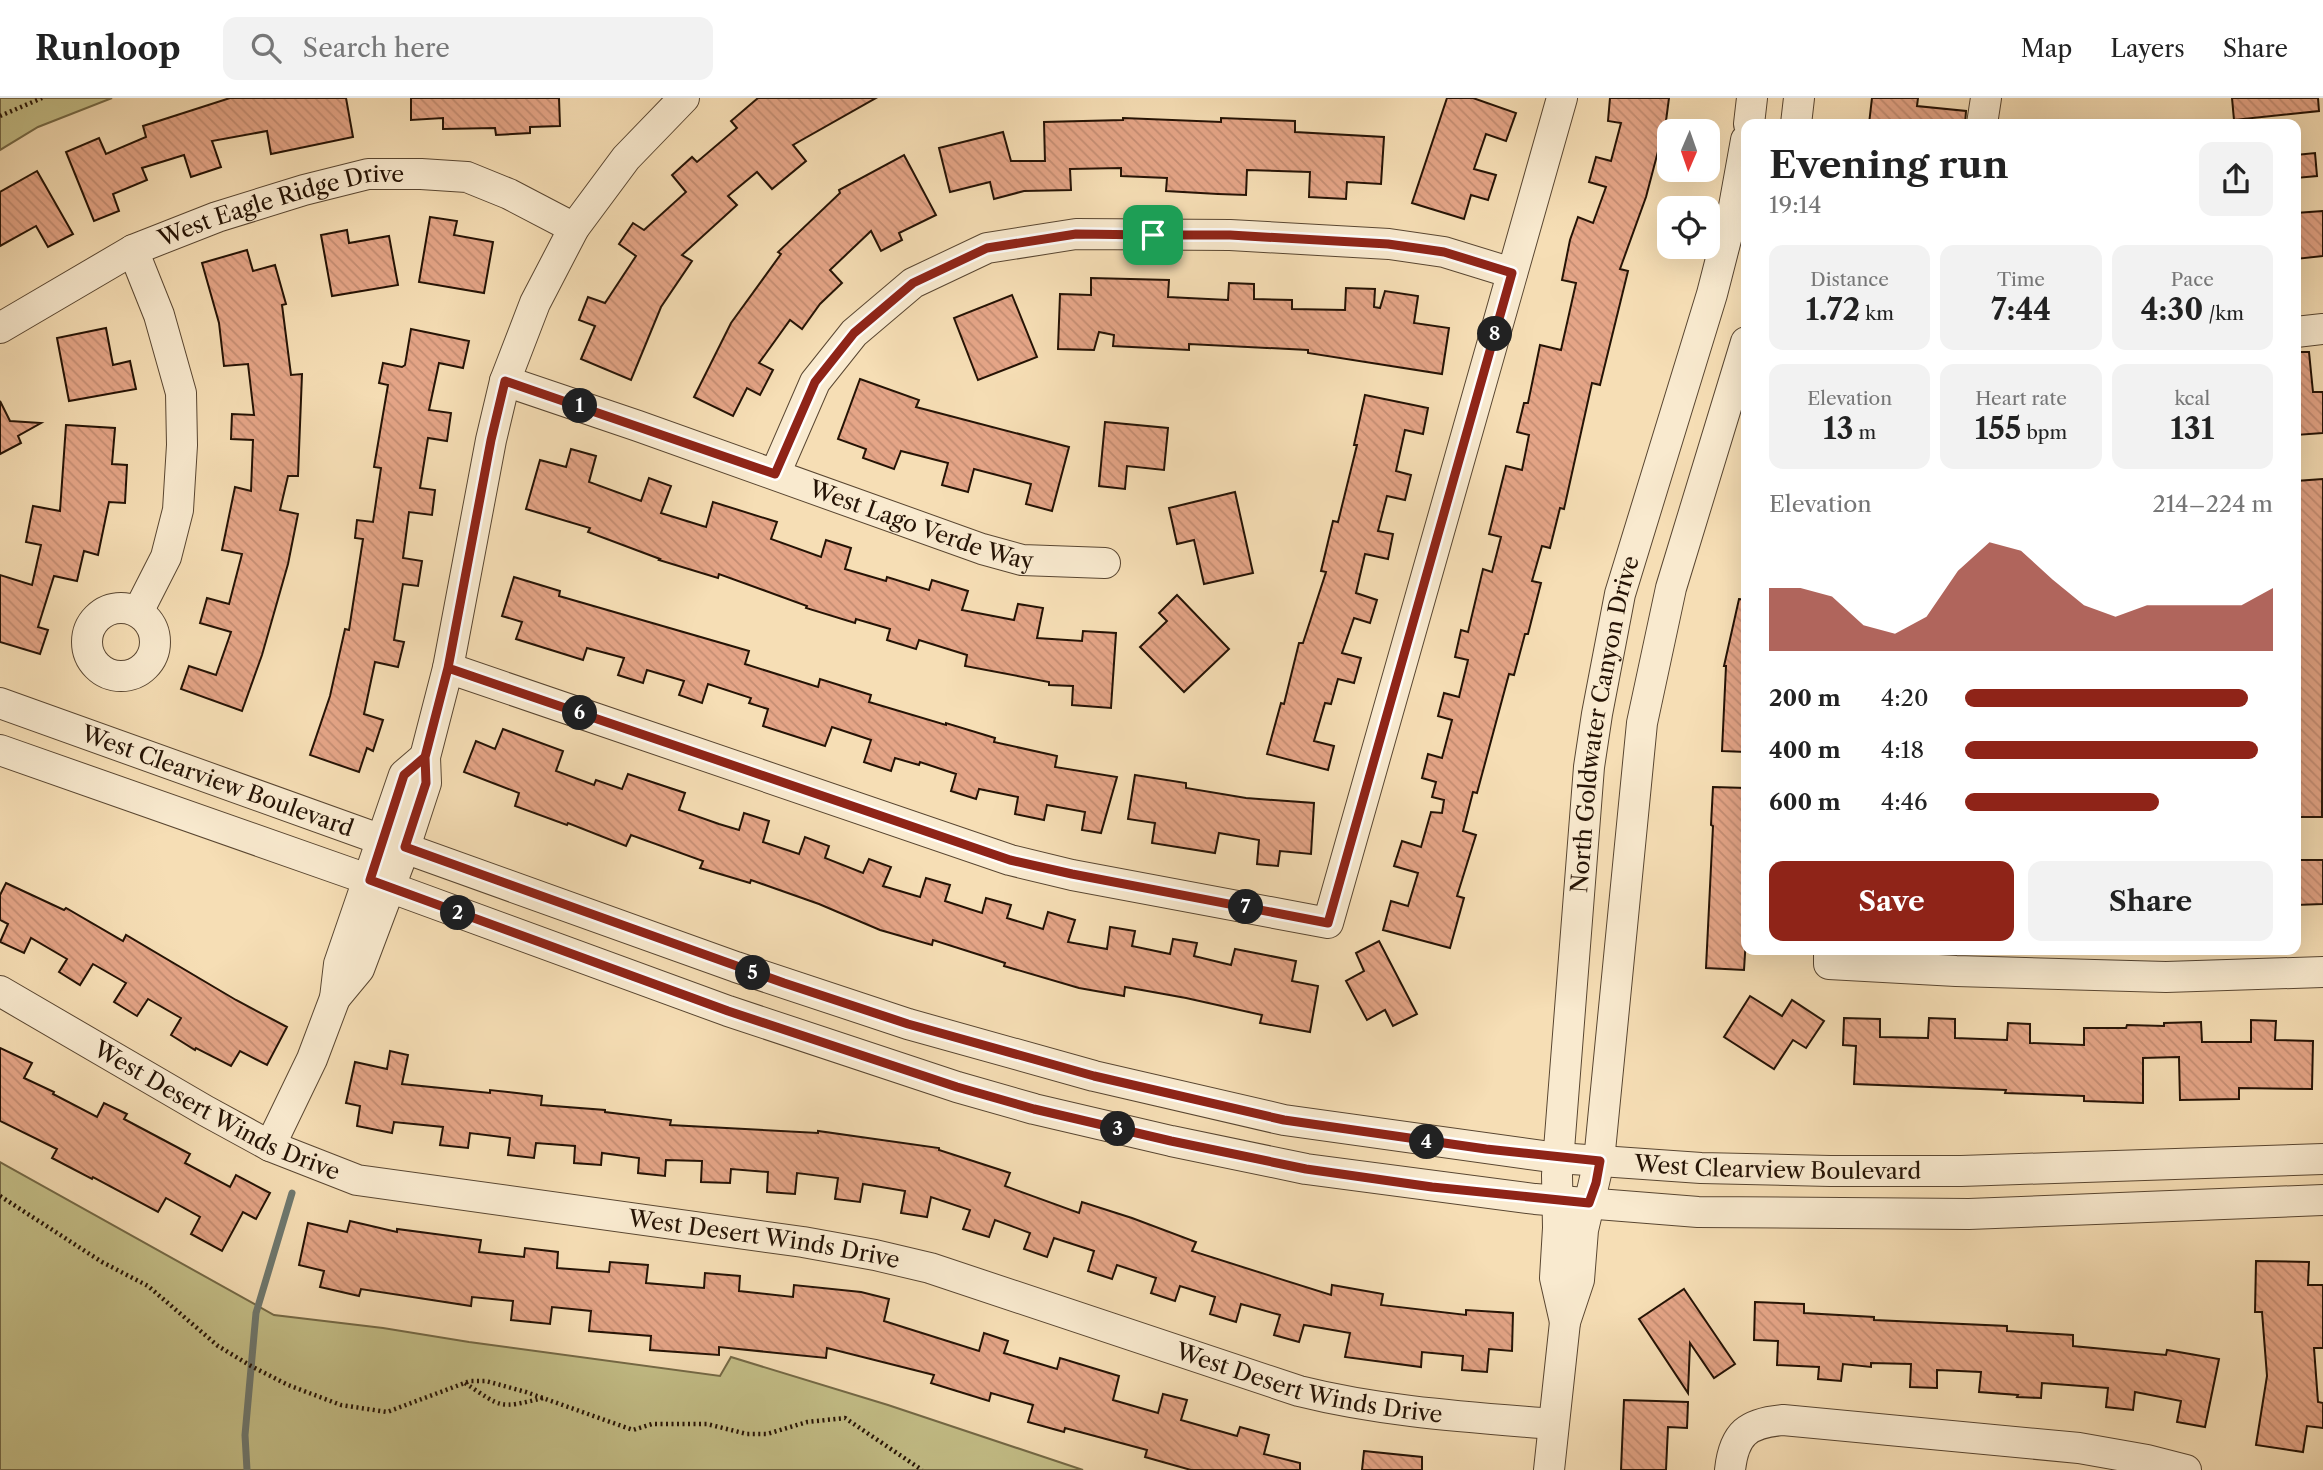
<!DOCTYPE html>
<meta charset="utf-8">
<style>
body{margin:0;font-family:"Libre Caslon Text",serif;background:#f2f2f2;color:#222;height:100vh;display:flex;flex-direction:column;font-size:26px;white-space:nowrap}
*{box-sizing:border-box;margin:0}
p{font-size:23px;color:#767676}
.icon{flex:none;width:38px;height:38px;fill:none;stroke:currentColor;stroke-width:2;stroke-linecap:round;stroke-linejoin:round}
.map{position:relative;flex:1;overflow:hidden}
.sheet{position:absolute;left:1741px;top:21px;width:560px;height:836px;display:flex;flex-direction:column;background:#fff;border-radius:14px;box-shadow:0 7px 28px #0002}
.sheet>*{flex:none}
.needle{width:46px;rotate:182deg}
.controls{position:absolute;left:1657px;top:21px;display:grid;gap:14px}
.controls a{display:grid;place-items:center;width:63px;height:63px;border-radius:14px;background:#fff;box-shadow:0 7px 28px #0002;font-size:35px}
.pin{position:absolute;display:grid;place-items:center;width:60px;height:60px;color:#fff;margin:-30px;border-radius:14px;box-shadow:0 4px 10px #0006}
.km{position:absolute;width:35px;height:35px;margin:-18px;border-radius:50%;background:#222;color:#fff;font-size:19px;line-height:35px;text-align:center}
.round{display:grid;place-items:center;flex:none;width:74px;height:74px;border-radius:14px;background:#f2f2f2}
.headline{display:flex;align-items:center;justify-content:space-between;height:119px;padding:0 28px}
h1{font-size:38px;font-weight:700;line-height:52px}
.metrics{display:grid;grid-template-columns:repeat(3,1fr);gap:10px;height:119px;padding:7px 28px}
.metrics div{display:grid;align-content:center;border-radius:14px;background:#f2f2f2;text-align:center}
.metrics b{font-size:30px;font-weight:700}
.metrics small{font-size:19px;font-weight:400}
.metrics p{font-size:19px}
.chart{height:196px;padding:14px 28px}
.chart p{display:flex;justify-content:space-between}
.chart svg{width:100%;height:126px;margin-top:7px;fill:#8f2418;opacity:.7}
.action{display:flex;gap:14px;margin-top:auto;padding:14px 28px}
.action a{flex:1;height:80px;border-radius:14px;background:#8f2418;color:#fff;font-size:28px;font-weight:700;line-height:80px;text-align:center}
.action a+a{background:#f2f2f2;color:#222}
ul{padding:0 28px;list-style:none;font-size:23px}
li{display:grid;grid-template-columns:112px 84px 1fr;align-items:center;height:52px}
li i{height:18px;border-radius:9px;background:#8f2418}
header{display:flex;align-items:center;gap:42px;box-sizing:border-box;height:98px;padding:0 35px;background:#fff;border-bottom:2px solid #e0e0e0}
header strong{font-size:33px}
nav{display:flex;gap:38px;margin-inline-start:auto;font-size:24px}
.search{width:490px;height:63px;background:#f2f2f2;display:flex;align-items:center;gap:18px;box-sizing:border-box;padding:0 24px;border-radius:14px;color:#767676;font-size:26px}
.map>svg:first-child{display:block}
.grass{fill:#c4bf88;stroke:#746946;stroke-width:2}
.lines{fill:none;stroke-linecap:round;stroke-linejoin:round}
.stream{stroke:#6e786f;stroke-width:7}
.building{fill:url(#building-back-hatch);stroke:#251305;stroke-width:2}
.minor-casing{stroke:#594631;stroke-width:32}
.path{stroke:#251305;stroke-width:4.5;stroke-dasharray:2 3.5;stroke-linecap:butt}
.minor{stroke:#f9eacf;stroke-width:30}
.route-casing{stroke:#fff;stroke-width:14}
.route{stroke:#8f2418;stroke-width:9}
.labels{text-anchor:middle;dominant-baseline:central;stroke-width:7;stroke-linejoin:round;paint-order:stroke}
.street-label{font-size:23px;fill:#251305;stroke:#f9eacf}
</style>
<header>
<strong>Runloop</strong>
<div class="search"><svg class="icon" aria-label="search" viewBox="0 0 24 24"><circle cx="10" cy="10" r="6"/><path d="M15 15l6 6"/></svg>Search here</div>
<nav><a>Map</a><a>Layers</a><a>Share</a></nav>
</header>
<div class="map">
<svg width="2323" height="1372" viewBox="0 0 2323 1372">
<defs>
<pattern id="building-back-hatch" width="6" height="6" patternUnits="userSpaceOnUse" patternTransform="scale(1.75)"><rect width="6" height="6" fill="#e5a587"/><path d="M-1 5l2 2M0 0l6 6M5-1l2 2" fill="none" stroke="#c48d73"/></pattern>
</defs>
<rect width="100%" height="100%" fill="#f6deb5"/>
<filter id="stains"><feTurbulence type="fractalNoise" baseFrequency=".00286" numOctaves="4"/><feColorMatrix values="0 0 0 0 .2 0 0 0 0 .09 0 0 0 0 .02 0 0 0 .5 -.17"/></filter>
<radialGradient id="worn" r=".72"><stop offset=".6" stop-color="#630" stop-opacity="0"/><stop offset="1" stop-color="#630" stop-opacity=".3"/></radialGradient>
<g class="grass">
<polygon points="0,0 112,0 38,29 0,52"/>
<polygon points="0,1064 274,1217 383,1230 469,1244 720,1278 731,1259 888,1307 1083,1372 0,1372"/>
</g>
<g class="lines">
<polyline class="stream" points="247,1372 245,1337 256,1215 292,1095"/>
</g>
<g class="building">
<polygon points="230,0 346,0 353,39 271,56 267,33 212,43 221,69 191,79 184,57 142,70 147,82 113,96 119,113 94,123 66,54 99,40 106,56 146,39 143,28"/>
<polygon points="411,0 559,0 560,28 530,29 530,35 496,37 495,30 443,31 443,20 411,22"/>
<polygon points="758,0 876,0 793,47 806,63 772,91 757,74 728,98 737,107 682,157 692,163 661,209 631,282 581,261 595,228 579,222 588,199 605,205 636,158 619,146 633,125 644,132 686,94 672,77 692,59 697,64 737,30 731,23"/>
<polygon points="1447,0 1473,0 1516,15 1506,43 1486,36 1474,71 1496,77 1488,102 1471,97 1464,121 1412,105"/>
<polygon points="1610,0 1669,0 1666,23 1646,99 1620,171 1628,173 1600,287 1592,285 1564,411 1560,410 1550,450 1542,448 1532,483 1541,485 1528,536 1525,536 1514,577 1509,576 1477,695 1473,694 1463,733 1476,737 1457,798 1464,800 1450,850 1383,832 1391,803 1408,808 1418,775 1394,768 1402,743 1421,749 1431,714 1442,715 1444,702 1432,699 1436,684 1422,680 1428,656 1442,660 1452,622 1438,618 1444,595 1459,599 1468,562 1455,559 1461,532 1468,534 1483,471 1492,474 1501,439 1489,436 1506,368 1522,372 1529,337 1517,334 1524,305 1528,305 1540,247 1561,252 1576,185 1562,182 1570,142 1578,119 1593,125 1606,89 1589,84 1596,59 1611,63 1621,25 1608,23"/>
<polygon points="1872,0 1918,0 1917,8 1966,13 1965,26 1869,26"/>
<polygon points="2232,0 2318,0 2319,13 2234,22"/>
<polygon points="1123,20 1221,24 1221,20 1295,23 1295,34 1384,39 1381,86 1347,84 1346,101 1309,99 1310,74 1247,72 1246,97 1218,96 1166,93 1167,80 1121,78 1121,70 1070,71 1071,92 1024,93 994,101 990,84 950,94 939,50 1003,34 1011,63 1045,63 1044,24 1123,22"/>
<polygon points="2315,55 2317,78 2296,80 2296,57"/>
<polygon points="904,57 936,117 899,135 902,142 881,153 871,133 830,172 842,185 820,206 802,231 790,222 759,265 773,272 760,297 747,290 733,318 694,299 731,225 781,156 778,154 840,95 839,92"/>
<polygon points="37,73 73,136 48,149 36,128 0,148 0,94"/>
<polygon points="2323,113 2323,158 2296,161 2296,115"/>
<polygon points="430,119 457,123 454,137 493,144 484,195 419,184"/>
<polygon points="347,132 349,145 389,138 398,187 332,198 321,137"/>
<polygon points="247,152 253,173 275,167 286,206 282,207 291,277 302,276 298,378 288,378 280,412 298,416 288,466 262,557 242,613 181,591 189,568 216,577 231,534 200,525 207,500 229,506 242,456 222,452 235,389 251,393 253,342 231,341 232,316 254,317 248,266 224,268 219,225 202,165"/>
<polygon points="1091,180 1169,182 1168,199 1228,202 1229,185 1254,186 1254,201 1292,202 1292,211 1345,212 1346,190 1375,191 1374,209 1380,210 1385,193 1418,198 1414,225 1449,230 1442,276 1308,255 1308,252 1189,246 1189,252 1113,248 1114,237 1099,234 1094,252 1058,251 1060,196 1091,197"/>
<polygon points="1012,197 1037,259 978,282 954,220"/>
<polygon points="106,230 113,267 130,263 136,291 69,303 57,240"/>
<polygon points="411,231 469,243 463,270 439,265 429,312 451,315 447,343 428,340 420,390 435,392 432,417 409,414 403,460 422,463 418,488 403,486 394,542 404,544 398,569 375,564 364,616 383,622 373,653 367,650 359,674 310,657 330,598 345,531 349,532 363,441 355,440 357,422 373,424 381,370 374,369 388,287 379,285 383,265 402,269 405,267"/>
<polygon points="2296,254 2309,254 2313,294 2323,294 2323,335 2296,337"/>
<polygon points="860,281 919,302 916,309 1069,349 1052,413 1026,406 1031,386 974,371 968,394 942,387 948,365 901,353 894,371 863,360 866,351 838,341"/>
<polygon points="1365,297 1428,310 1423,336 1405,332 1396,373 1411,377 1405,402 1387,398 1378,433 1393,436 1388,461 1365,456 1356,495 1377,502 1370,525 1354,520 1342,555 1361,560 1354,585 1338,581 1331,606 1325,605 1314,643 1334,648 1328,672 1267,656 1281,605 1284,606 1299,545 1303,545 1326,474 1321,473 1333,423 1338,424 1357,347 1354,347"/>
<polygon points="0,303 10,323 41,325 18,338 21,345 0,356"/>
<polygon points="1105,324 1168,330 1164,372 1127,368 1125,391 1099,388"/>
<polygon points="66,327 115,330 112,366 127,367 125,405 109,404 98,457 84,453 77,483 54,478 38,529 48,532 40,556 0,544 0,477 32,487 41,447 26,444 33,408 60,413"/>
<polygon points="571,351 596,358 589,384 641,403 649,380 671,388 661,415 706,429 713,404 777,424 771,441 821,459 826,442 851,450 845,471 886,483 887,479 929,492 932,482 968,493 962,512 1014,522 1018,506 1043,510 1037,540 1082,543 1083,533 1116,535 1111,610 1072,607 1073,588 1049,587 1049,584 965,568 967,557 919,542 916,551 887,542 890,531 856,521 855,525 806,510 807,508 719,476 718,480 659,462 660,461 588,434 590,430 526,411 540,362 566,369"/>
<polygon points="2323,381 2322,719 2296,719 2296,383"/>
<polygon points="1235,394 1253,475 1204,486 1194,442 1177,446 1169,410"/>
<polygon points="514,479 560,493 559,498 749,553 745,566 818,589 820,581 871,597 869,604 946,627 946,625 995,640 994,644 1057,658 1055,669 1117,679 1101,735 1082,732 1085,714 1047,707 1044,722 1015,716 1018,699 979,691 976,701 951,693 956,676 920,664 919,667 895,660 891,673 864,664 871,642 832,629 825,648 763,628 768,611 749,605 751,600 708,586 702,605 679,597 684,583 647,572 643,585 618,577 624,560 587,550 583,562 516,541 522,524 502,518"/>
<polygon points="1177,497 1229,551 1184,594 1140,549 1167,523 1159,515"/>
<polygon points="1739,501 1746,502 1746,654 1722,653 1726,568 1724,568"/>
<polygon points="503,631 563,653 556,673 594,687 596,682 622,691 628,676 685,695 679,712 719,726 739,732 744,715 769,723 763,744 799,756 805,739 829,748 825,760 863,775 869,761 891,769 883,788 920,799 926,780 950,787 945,803 982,815 986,800 1011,807 1007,820 1043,831 1048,814 1075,822 1068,844 1107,851 1110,829 1135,833 1132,848 1170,856 1173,841 1197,845 1194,858 1231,867 1235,851 1296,863 1292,883 1318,888 1310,934 1260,925 1262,917 1186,900 1125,889 1124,898 1079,890 1004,868 1005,865 933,842 932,847 880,832 819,806 751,782 750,785 700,770 703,763 631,737 626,748 568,725 567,727 515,708 519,695 464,674 476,643 495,651"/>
<polygon points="1135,677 1186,685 1186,690 1246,700 1314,705 1311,756 1280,753 1278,768 1257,766 1259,742 1219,735 1215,755 1152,745 1155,725 1128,721"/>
<polygon points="1713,689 1746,690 1746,840 1744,872 1706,870 1713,728 1711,727"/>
<polygon points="2296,762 2323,762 2323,806 2296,807"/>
<polygon points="6,785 64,812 66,810 123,843 126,837 236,902 287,929 267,967 240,953 231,968 196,950 195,952 171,937 181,920 148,901 137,918 114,904 126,885 93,866 80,887 59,874 67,861 31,840 24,855 0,844 8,826 0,822 0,797"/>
<polygon points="1379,843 1417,916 1393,928 1385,912 1367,922 1346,883 1364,873 1356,855"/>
<polygon points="1750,898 1782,918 1792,902 1824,923 1806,950 1793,942 1774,971 1724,939"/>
<polygon points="1844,920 1880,921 1880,939 1928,940 1929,920 1955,921 1955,940 2007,942 2008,925 2030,926 2030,945 2084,947 2084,930 2126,930 2127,927 2164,928 2164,925 2201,924 2202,944 2251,944 2251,922 2276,923 2275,942 2313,943 2312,991 2239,990 2239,1001 2180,1002 2179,959 2143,960 2143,1005 2084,1003 2084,998 2005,995 2006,992 1854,986 1856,948 1843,947"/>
<polygon points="0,950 32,965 24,980 54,994 53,996 97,1019 104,1005 127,1016 124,1021 190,1056 185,1065 230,1089 236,1077 270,1095 256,1121 243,1114 222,1153 191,1136 200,1119 166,1100 158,1114 93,1079 92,1081 52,1060 57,1051 0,1023"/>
<polygon points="390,953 408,957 402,986 490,995 490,992 542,998 541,1007 605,1012 605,1014 671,1022 670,1027 818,1035 818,1033 939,1050 939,1052 1010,1075 1005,1088 1079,1115 1082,1104 1132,1120 1196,1144 1192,1153 1331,1197 1332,1187 1383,1196 1381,1207 1466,1217 1466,1212 1513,1215 1512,1253 1489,1251 1487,1274 1462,1272 1463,1258 1422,1254 1421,1269 1345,1259 1350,1235 1304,1227 1299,1244 1274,1237 1280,1217 1241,1206 1236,1224 1210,1216 1215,1199 1180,1188 1175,1203 1151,1195 1156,1180 1117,1167 1112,1181 1088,1173 1094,1153 1054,1140 1047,1159 1024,1151 1030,1135 995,1122 989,1139 963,1131 970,1112 931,1099 927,1119 901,1115 905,1093 863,1086 860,1104 835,1101 838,1080 797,1075 795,1096 767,1094 768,1074 731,1071 730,1085 701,1084 702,1063 666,1062 665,1078 638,1075 639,1060 602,1055 601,1067 574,1065 575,1048 536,1045 534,1060 508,1057 510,1040 470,1035 468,1050 440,1047 443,1029 394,1024 392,1035 357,1028 360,1008 346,1005 355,964 387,971"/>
<polygon points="350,1123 397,1134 397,1131 481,1142 479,1154 524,1159 525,1150 558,1154 557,1170 609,1174 610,1164 648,1167 646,1185 704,1190 705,1175 740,1178 739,1193 793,1199 794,1187 861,1194 889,1201 884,1223 979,1253 984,1235 1008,1243 1004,1255 1057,1271 1060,1260 1119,1278 1113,1302 1158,1315 1163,1296 1187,1302 1181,1322 1237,1338 1240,1329 1269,1337 1264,1356 1300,1365 1300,1372 1191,1372 1145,1359 1147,1352 1065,1330 1064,1334 1028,1324 1033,1307 991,1295 989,1303 931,1285 934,1277 827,1250 826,1260 719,1249 719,1257 650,1252 651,1238 589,1233 591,1213 552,1209 550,1226 511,1222 513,1203 472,1199 471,1208 361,1191 359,1198 320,1189 324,1173 299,1167 308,1125 347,1134"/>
<polygon points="2256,1163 2309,1164 2308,1187 2323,1187 2323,1250 2314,1250 2318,1304 2323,1305 2323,1330 2307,1328 2303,1354 2256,1347 2267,1278 2262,1214 2255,1214"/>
<polygon points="1684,1191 1735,1266 1714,1280 1690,1245 1688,1295 1639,1221"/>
<polygon points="1755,1204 1804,1206 1804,1215 1874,1219 1874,1222 2007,1228 2007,1233 2073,1237 2073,1248 2166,1257 2167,1252 2219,1261 2205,1329 2177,1324 2181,1303 2135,1294 2133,1312 2106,1309 2108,1290 2042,1285 2041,1300 2017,1299 2018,1297 1979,1294 1981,1274 1937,1272 1937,1290 1910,1289 1911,1266 1871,1265 1871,1269 1843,1266 1841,1283 1818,1281 1819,1269 1777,1267 1778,1243 1754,1242"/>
<polygon points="1624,1302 1688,1304 1687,1330 1668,1329 1666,1372 1621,1372"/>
<polygon points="1364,1353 1422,1359 1422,1372 1362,1372"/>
</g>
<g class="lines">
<defs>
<g id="minor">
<polyline points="1749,26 1752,0"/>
<polyline points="1796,26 1799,0"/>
<polyline points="1982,26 1986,0"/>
<polyline points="133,152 159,217 181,295 182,347 178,412 166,459 138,514"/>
<path id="s1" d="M0,230L133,152L217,119L304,92L368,76H421L467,79L509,96L574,130"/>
<polyline points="2296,234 2323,231"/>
<path id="s2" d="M505,283L638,328L982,451L1022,462L1105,465"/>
<polyline points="775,376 815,284 854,235 913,185 987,150 1076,136 1230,137 1389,146 1444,154 1512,175"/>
<circle cx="121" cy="544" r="34"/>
<polyline points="448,570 1010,762 1072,777 1328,825 1562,0"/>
<path id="s3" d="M0,605L736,869L908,926L1094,978L1284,1022L1558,1060L1701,1070L1830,1073H1961L2323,1061"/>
<polyline points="0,652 370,782 728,913 957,989 1034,1011 1171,1043 1306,1071 1535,1101 1698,1114 1969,1116 2323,1102"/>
<polyline points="1829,852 1829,866 1956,873 2166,879 2323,874"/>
<path id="s4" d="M0,893L206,1013L270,1048L357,1082L803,1144L875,1157L930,1170L1299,1293C1383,1314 1468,1319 1553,1326"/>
<polyline points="335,900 359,871 405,749 426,685 425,659 448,570 491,342 505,283 535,205 574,130 626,60 684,0"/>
<polyline points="270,1048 312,961 335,900 339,866 404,677 425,659"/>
<path id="s5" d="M1565,1224L1555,1180L1558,1130L1557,1077L1589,669L1597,616L1620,496L1712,196L1733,114L1746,42"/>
<polyline points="1549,1372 1565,1224 1579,1182 1583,1132 1599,1063 1642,625 1671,490 1746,244"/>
<path d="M1730,1372C1734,1335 1748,1325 1783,1322L2079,1350L2147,1362L2186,1372"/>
</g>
</defs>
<use href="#minor" class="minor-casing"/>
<g class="path">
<polyline points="0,18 42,0"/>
<polyline points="0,1098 102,1164 148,1188 218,1248 251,1268 288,1287 341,1307 387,1314 470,1283 486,1283 526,1294 633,1332 652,1326 707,1326 747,1336 767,1336 807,1324 845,1320 922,1372"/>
<path d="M465,1285C503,1310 498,1311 543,1300"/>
</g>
<use href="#minor" class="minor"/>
</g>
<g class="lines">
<defs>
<polyline id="route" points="1153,137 1076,136 987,150 913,185 854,235 815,284 775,376 505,283 491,342 448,570 425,659 404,677 370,782 728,913 957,989 1034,1011 1171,1043 1306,1071 1432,1089 1589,1105 1596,1085 1600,1063 1486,1051 1284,1022 1094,978 908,926 784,885 405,749 426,685 425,659 448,570 1010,762 1072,776 1328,825 1512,175 1444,154 1388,146 1230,137 1153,137"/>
</defs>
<use href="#route" class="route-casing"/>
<use href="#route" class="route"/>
</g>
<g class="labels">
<g class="street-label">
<text stroke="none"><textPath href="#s1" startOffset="310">West Eagle Ridge Drive</textPath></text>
<text stroke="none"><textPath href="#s2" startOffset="441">West Lago Verde Way</textPath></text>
<text stroke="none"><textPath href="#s5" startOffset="602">North Goldwater Canyon Drive</textPath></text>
<text stroke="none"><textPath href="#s3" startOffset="231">West Clearview Boulevard</textPath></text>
<text stroke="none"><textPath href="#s4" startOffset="248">West Desert Winds Drive</textPath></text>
<text stroke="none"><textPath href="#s3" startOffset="1848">West Clearview Boulevard</textPath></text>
<text stroke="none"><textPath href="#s4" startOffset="816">West Desert Winds Drive</textPath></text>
<text stroke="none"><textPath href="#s4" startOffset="1382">West Desert Winds Drive</textPath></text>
</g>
</g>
<rect width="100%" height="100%" filter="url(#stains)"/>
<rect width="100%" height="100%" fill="url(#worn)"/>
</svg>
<div class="controls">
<a><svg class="needle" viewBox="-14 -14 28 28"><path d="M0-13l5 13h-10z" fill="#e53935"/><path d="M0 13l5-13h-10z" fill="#767676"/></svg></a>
<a><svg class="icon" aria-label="locate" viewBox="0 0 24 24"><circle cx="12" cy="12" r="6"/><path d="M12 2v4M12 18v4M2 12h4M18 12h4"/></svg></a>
</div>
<div class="pin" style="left:1153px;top:137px;background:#1e9e55"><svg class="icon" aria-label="arrive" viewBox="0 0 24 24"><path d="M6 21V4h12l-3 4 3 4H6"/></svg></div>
<b class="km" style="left:580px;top:308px">1</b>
<b class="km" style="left:458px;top:815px">2</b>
<b class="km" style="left:1118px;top:1031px">3</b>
<b class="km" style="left:1427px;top:1044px">4</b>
<b class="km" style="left:753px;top:875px">5</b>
<b class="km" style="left:580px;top:615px">6</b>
<b class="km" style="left:1246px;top:809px">7</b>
<b class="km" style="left:1495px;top:236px">8</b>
<section class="sheet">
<div class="headline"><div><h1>Evening run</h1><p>19:14</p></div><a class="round"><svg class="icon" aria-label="share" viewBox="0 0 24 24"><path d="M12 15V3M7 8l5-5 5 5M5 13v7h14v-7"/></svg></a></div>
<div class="metrics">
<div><p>Distance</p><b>1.72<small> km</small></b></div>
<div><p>Time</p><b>7:44</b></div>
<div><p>Pace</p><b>4:30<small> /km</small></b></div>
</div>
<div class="metrics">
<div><p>Elevation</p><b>13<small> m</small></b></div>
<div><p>Heart rate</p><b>155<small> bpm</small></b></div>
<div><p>kcal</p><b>131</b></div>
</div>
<div class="chart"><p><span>Elevation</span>214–224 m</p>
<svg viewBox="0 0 160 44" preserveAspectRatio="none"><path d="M0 44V22L10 22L20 25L30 35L40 38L50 32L60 16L70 6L80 9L90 19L100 28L110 32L120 28L130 28L140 28L150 28L160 22V44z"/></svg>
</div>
<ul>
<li><b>200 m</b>4:20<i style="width:92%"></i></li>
<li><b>400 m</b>4:18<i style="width:95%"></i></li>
<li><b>600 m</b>4:46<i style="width:63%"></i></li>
</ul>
<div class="action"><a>Save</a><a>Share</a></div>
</section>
</div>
